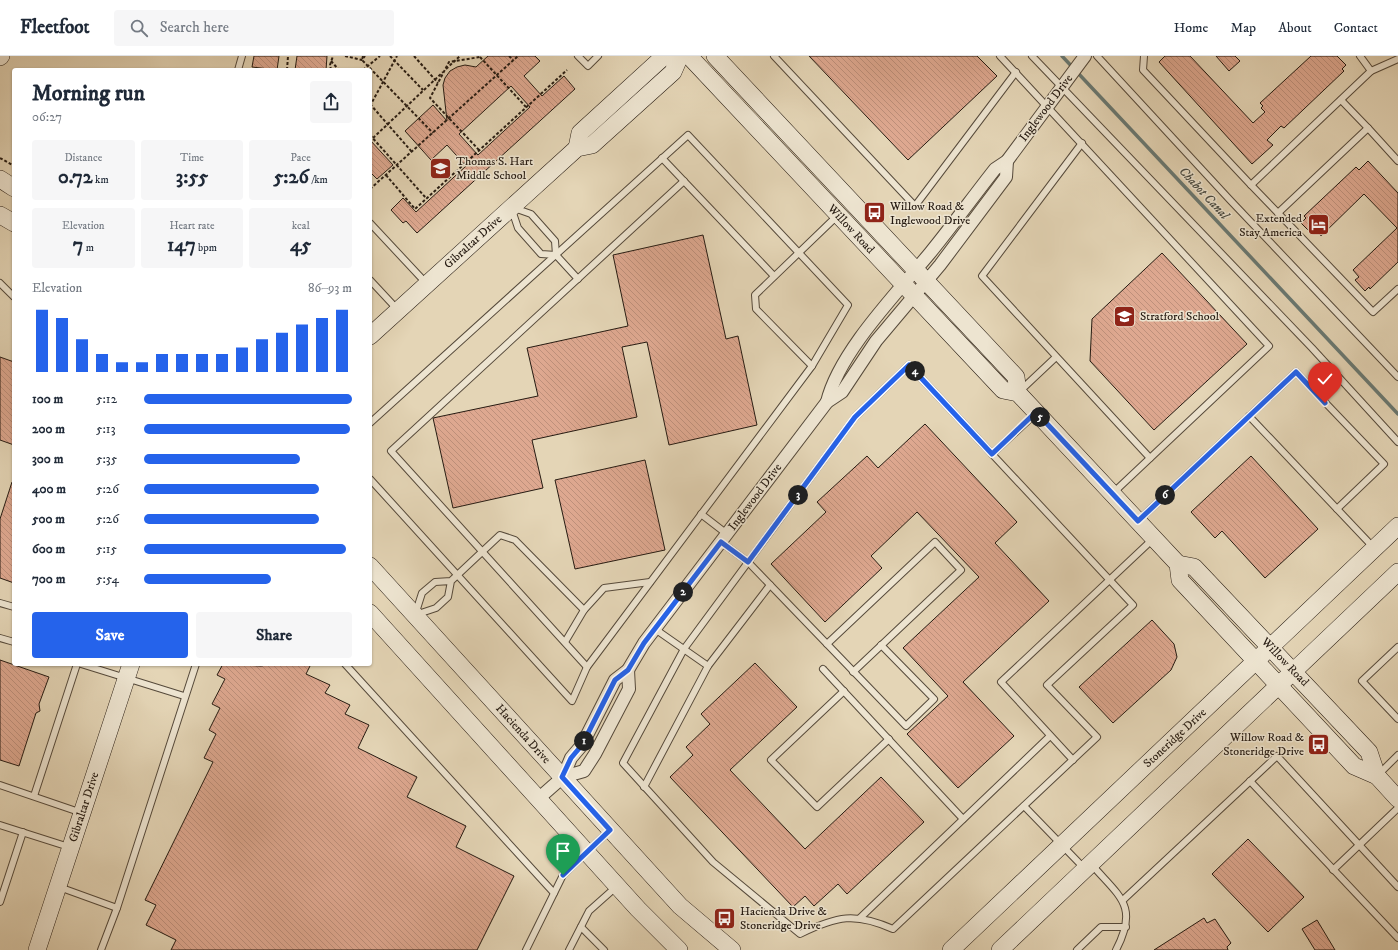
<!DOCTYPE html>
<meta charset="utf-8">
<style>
body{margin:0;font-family:"IM FELL DW Pica",serif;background:#f6f6f7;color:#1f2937;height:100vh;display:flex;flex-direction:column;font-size:15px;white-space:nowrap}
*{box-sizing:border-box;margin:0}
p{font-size:13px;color:#747a83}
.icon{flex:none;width:22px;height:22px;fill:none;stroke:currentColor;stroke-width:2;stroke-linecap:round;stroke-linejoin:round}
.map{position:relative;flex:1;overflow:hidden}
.details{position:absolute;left:12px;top:12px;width:360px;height:598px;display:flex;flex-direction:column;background:#fff;border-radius:4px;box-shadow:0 1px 3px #0004}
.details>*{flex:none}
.pin{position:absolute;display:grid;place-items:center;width:34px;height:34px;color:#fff;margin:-41px -17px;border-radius:50% 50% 50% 0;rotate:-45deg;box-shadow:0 0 4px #0007}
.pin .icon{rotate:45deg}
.km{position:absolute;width:20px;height:20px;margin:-10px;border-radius:50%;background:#222;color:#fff;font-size:11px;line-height:20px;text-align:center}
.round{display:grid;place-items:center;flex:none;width:42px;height:42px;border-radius:4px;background:#f6f6f7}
.overview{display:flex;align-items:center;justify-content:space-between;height:68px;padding:0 20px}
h1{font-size:22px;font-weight:800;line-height:30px}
.stats{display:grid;grid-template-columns:repeat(3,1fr);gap:6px;height:68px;padding:4px 20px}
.stats div{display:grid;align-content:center;border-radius:4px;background:#f6f6f7;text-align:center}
.stats b{font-size:20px;font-weight:800}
.stats small{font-size:11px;font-weight:400}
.stats p{font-size:11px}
.chart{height:112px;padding:8px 20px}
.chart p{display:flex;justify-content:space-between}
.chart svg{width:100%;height:72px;margin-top:4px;stroke:#2563eb;stroke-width:6}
.primary-button{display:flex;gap:8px;margin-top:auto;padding:8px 20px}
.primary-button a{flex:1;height:46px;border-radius:4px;background:#2563eb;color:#fff;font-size:16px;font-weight:800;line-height:46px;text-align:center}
.primary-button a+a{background:#f6f6f7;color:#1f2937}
ul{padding:0 20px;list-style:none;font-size:13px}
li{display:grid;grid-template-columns:64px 48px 1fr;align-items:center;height:30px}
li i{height:10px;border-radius:5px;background:#2563eb}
header{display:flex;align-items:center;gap:24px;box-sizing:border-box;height:56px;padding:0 20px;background:#fff;border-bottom:1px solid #e0e1e3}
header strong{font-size:19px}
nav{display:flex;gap:22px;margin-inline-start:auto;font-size:14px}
.search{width:280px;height:36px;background:#f6f6f7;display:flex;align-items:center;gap:10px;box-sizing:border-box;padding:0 14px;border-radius:4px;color:#747a83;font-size:15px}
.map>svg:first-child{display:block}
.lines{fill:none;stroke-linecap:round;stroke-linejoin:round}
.stream{stroke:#697973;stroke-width:3.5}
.building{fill:url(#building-back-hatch);stroke:#261b12;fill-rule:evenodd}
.lane-casing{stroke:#564a3b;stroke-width:8}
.street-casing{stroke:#564a3b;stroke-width:14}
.secondary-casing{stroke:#261b12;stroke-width:18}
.path{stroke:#261b12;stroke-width:2;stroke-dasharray:3 2;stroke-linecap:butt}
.lane{stroke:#ede4d0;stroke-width:6}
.street{stroke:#ede4d0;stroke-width:12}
.secondary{stroke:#ede4d0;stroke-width:17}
.route-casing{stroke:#fff;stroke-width:8}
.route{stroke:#2563eb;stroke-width:5}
.labels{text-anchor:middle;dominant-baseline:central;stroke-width:3;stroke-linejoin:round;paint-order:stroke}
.street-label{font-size:12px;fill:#261b12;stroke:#ede4d0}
.poi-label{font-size:12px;fill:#261b12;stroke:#ede4d0;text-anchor:start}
.water-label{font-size:13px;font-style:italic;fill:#484a42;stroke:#ede4d0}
</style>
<header>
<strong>Fleetfoot</strong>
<div class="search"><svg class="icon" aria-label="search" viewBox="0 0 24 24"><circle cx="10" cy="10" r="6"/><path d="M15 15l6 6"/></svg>Search here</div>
<nav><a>Home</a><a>Map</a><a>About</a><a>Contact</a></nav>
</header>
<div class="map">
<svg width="1398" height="894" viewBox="0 0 1398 894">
<defs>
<pattern id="building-back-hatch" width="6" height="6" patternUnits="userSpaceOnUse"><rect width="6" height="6" fill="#dea890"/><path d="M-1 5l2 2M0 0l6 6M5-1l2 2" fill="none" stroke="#be907b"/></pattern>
</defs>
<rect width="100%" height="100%" fill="#e4d5b6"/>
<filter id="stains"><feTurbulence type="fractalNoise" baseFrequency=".005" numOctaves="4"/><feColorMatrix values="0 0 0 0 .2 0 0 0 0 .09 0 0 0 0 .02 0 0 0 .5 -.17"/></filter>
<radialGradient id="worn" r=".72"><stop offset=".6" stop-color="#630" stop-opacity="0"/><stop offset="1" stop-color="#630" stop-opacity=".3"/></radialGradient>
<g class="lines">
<polyline class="stream" points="1062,0 1398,358"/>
</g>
<g class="building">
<polygon points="254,0 279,0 277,14 252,11"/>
<polygon points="297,0 327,0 326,14 295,14"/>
<path d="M488,0H535L540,5L524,20L542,40L564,20L575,33L417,177L406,165L403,167L391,154L403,142L416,156L466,110L447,89L431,104L405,75L433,49L447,65L443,29L445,22L450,15L457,11L465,9L476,11ZM511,30L530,51L478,99L459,78Z"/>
<polygon points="809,0 977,0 997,20 908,104"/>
<polygon points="1165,0 1190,0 1253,67 1265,56 1261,52 1263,50 1260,47 1311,0 1337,0 1346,9 1342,13 1344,15 1284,72 1281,70 1267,84 1273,89 1252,108 1159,6"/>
<polygon points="1216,0 1235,0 1240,5 1229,15"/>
<polygon points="370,84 393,109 377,123 370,116"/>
<polygon points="1368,105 1398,137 1398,206 1370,233 1369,231 1365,235 1355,224 1359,221 1353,214 1397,172 1364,138 1321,180 1314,172 1310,176 1301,167 1306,162 1304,160 1356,111 1359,114"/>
<polygon points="703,179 726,283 738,280 757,369 669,389 647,286 622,291 637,361 532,384 543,432 453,452 433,362 538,340 527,292 628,270 613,199"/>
<polygon points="1162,197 1247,288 1154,374 1090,305 1092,263"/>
<polygon points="0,301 14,306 14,389 0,384"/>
<polygon points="925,368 1017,466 995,487 1049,545 963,626 1014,680 958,732 907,678 948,640 903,592 979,521 917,456 871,500 882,512 825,566 771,508 826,456 817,446 867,400 878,412"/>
<polygon points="1251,400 1318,473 1265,522 1222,475 1215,482 1191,456"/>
<polygon points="645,404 665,494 575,513 555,424"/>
<polygon points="12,426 14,427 14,527 0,522 0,463"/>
<polygon points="1152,564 1174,588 1177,601 1171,614 1113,667 1079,631"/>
<polygon points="0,604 49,621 39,648 40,655 36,657 19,710 0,704"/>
<polygon points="755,607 797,651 730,714 805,793 881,721 924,766 847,838 838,828 814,850 805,840 793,851 670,721 693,699 686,691 710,668 701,658"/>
<polygon points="223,608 261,610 271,608 311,608 306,618 330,629 325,637 350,649 345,658 369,669 358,692 417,721 407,741 466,770 456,791 514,820 477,894 171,894 176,884 146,869 156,849 145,844 213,706 204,702 216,678 209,674 220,652 212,648 225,623 217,619"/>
<polygon points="1248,783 1304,841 1268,876 1212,818"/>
<polygon points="1204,862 1207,867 1215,863 1231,887 1227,891 1228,894 1154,894"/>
<polygon points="1317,864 1335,894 1315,894 1302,873"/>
</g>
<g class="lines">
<defs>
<g id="lane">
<polyline points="578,0 588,10 598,0"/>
<polyline points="774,0 915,150 1016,16"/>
<polyline points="1000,0 1269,290 1113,437"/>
<polyline points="1032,0 1312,292 1398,386"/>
<polyline points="1097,0 1230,144 1398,321"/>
<polyline points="1144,0 1143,14 1251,129 1371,15 1398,3"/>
<polyline points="1360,0 1371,15"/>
<polyline points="238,14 242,0"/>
<polyline points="1341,44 1368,72"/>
<polyline points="1082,87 982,220 1150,402"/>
<polyline points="662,102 774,220"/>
<polyline points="1398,105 1368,72 1278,157 1373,256 1398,233"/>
<polyline points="1251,129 1278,157"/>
<polyline points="514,152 531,158 555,185 556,199 578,223"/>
<polyline points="512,154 518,172 541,198 556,199"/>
<polyline points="370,167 426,227"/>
<polyline points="370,224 397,253"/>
<polyline points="0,227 14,241"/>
<path d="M909,309L1133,549L1047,629L1097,681L893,873C855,856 837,860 800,878L713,806L623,707L684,593L855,361Z"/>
<polyline points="812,310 756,253 755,239 837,160"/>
<polyline points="1021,334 1056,301"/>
<polyline points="1249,360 1374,492"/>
<polyline points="370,367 688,79 848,249 812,310 587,611 572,645 370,423"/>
<polyline points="992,398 1035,358"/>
<polyline points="701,458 727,478"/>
<polyline points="1139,464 1296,316 1384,408 1337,453"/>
<polyline points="721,486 748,506 906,670 934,643 881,589"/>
<polyline points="451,525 435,526 422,537 415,559 436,552 448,541 451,525 500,479 515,484 584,554"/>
<polyline points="0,547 14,551"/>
<polyline points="655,573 708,610"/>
<polyline points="0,582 14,586"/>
<polyline points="565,586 584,554 604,532 650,526"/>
<polyline points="827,588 935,486 961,514 853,616"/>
<polyline points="1398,591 1362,625 1398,663"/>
<polyline points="81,608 184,640"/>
<polyline points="345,608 554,837"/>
<polyline points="587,611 391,395 684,125"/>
<polyline points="823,613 963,763"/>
<polyline points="844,635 771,704 817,751 889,683"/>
<polyline points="1073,704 1001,626 1153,483"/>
<polyline points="1378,719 1398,699"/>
<polyline points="1250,725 1398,882"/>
<polyline points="0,729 82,757"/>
<polyline points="644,731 708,610 770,529"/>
<polyline points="34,740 77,608"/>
<polyline points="1024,750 1084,812"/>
<polyline points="0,769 69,791"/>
<path d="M1092,809C1120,841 1139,850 1116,894"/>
<polyline points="1333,814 1398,752"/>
<polyline points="59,831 117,852"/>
<polyline points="1123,844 1277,700 1398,831"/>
<polyline points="0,846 23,776"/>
<polyline points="860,862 1050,680"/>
<polyline points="581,871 604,894"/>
<polyline points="101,894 117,852 196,608"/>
<polyline points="526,894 563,819 610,774"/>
<polyline points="569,894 589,855 616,831"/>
<polyline points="1077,894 1101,871 1126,871"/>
</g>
<g id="street">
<path d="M827,346C839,296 897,237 930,197C952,170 973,141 995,113L1007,105L1085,0"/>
<polyline points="563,721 571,702 582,689 615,624 628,614 644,587 827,346 842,336 876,285 940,209 1006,121 1007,105"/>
<polyline points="538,743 563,721 584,715 595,698 629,633 628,614"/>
</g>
<g id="secondary">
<polyline points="689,0 1003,334 1018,337 1178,508 1180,524 1354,710 1377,720 1398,743"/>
<polyline points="715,0 1016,321 1018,337"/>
<polyline points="0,1 1,0"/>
<polyline points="577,92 580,77 661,3 668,0"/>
<polyline points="0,123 14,132"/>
<polyline points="0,159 14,167"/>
<polyline points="370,280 577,92 592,89 673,16 680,0"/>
<polyline points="1178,508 1194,511 1369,696 1377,720"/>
<polyline points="370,510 680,850 732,894"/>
<polyline points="370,557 638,853 679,894"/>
<polyline points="37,894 131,608"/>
<polyline points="951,894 1398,470"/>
<polyline points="1000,894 1398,516"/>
</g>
</defs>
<use href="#lane" class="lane-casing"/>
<use href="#street" class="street-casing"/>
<use href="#secondary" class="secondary-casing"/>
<g class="path">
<polyline points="345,0 362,4 365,0"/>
<polyline points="363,0 362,4 433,77"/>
<polyline points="390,0 423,34"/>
<polyline points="414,0 438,27"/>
<polyline points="509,0 513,4"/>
<polyline points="480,1 526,51"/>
<polyline points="331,5 339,14"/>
<polyline points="446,13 460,0"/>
<polyline points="287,14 288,0"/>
<polyline points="331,14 330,9 333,0"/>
<polyline points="363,14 380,0"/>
<polyline points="370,48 412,96"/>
<polyline points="370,50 397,0"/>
<polyline points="370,79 426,142"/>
<polyline points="373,82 443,16"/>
<polyline points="479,94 430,42 449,6 480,1"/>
<polyline points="0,102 14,110"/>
<polyline points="386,119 415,153 567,14"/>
<polyline points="370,133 518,0"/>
</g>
<use href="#lane" class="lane"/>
<use href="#street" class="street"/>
<use href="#secondary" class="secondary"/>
</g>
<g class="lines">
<defs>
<polyline id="route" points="563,819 610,774 562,721 571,702 582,689 615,624 628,614 644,587 721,486 748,506 855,361 909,309 992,398 1036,356 1138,465 1296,316 1325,347"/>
</defs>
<use href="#route" class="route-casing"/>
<use href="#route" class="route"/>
</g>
<defs>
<symbol id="school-square" viewBox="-11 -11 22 22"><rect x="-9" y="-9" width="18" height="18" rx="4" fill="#8f2418" stroke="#ede4d0"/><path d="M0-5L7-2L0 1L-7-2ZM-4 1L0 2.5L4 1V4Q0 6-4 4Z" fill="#fff"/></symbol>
<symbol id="bus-square" viewBox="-11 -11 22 22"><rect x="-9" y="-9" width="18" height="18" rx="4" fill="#8f2418" stroke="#ede4d0"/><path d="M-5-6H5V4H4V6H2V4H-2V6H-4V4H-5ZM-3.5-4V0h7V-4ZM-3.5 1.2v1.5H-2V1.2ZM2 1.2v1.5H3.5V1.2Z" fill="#fff"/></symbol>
<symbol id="hotel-square" viewBox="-11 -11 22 22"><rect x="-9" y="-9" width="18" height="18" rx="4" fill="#8f2418" stroke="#ede4d0"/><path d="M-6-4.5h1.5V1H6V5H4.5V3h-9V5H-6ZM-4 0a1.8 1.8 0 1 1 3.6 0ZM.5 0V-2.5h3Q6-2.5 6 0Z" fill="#fff"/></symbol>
</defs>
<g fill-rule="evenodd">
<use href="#school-square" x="428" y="100" width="25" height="25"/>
<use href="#bus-square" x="862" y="144" width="25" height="25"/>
<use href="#hotel-square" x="1306" y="156" width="25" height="25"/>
<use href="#school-square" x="1112" y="248" width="25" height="25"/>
<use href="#bus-square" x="1306" y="676" width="25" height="25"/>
<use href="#bus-square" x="712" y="850" width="25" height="25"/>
</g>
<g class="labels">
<g class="street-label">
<text transform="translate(1046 52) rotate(-53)">Inglewood Drive</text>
<text transform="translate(851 173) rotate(47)">Willow Road</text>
<text transform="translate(473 186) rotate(-42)">Gibraltar Drive</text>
<text transform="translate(755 441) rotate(-53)">Inglewood Drive</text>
<text transform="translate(1285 606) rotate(46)">Willow Road</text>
<text transform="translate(523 678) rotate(48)">Hacienda Drive</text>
<text transform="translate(1175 682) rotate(-43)">Stoneridge Drive</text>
<text transform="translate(84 751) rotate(-72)">Gibraltar Drive</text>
</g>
<g class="poi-label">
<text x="456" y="105">Thomas S. Hart<tspan x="456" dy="14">Middle School</tspan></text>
<text x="890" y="150">Willow Road &amp;<tspan x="890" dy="14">Inglewood Drive</tspan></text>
<text x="1302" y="162" text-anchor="end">Extended<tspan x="1302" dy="14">Stay America</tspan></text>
<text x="1140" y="260">Stratford School</text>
<text x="1304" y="681" text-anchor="end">Willow Road &amp;<tspan x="1304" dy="14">Stoneridge Drive</tspan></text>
<text x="740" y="855">Hacienda Drive &amp;<tspan x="740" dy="14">Stoneridge Drive</tspan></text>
</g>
<g class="water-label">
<text transform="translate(1204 137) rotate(47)">Chabot Canal</text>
</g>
</g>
<rect width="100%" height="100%" filter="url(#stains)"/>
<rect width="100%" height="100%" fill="url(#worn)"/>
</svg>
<div class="pin" style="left:563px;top:819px;background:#1e9e55"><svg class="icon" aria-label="arrive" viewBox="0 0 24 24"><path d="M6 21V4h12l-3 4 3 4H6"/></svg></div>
<div class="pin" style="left:1325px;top:347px;background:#d93025"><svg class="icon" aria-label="check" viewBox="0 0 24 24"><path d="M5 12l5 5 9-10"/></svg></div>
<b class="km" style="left:584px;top:685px">1</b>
<b class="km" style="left:683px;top:536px">2</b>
<b class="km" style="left:798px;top:439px">3</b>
<b class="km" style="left:915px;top:315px">4</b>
<b class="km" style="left:1040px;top:361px">5</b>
<b class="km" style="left:1165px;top:439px">6</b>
<section class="details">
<div class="overview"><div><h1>Morning run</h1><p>06:27</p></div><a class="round"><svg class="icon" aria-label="share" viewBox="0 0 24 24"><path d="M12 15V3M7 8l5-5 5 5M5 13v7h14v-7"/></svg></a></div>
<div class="stats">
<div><p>Distance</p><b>0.72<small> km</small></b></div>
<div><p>Time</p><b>3:55</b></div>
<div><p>Pace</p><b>5:26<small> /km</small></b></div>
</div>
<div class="stats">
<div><p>Elevation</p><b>7<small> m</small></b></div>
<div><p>Heart rate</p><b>147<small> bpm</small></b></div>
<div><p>kcal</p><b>45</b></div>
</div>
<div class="chart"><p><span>Elevation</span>86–93 m</p>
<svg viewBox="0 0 160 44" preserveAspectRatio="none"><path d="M5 44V6M15 44V11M25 44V24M35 44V33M45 44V38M55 44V38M65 44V33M75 44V33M85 44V33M95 44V33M105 44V29M115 44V24M125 44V20M135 44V15M145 44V11M155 44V6"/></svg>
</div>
<ul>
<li><b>100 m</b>5:12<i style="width:100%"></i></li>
<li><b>200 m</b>5:13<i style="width:99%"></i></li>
<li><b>300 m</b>5:35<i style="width:75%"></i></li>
<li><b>400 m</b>5:26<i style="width:84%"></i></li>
<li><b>500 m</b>5:26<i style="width:84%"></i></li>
<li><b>600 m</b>5:15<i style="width:97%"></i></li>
<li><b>700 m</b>5:54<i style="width:61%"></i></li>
</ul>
<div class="primary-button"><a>Save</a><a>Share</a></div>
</section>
</div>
